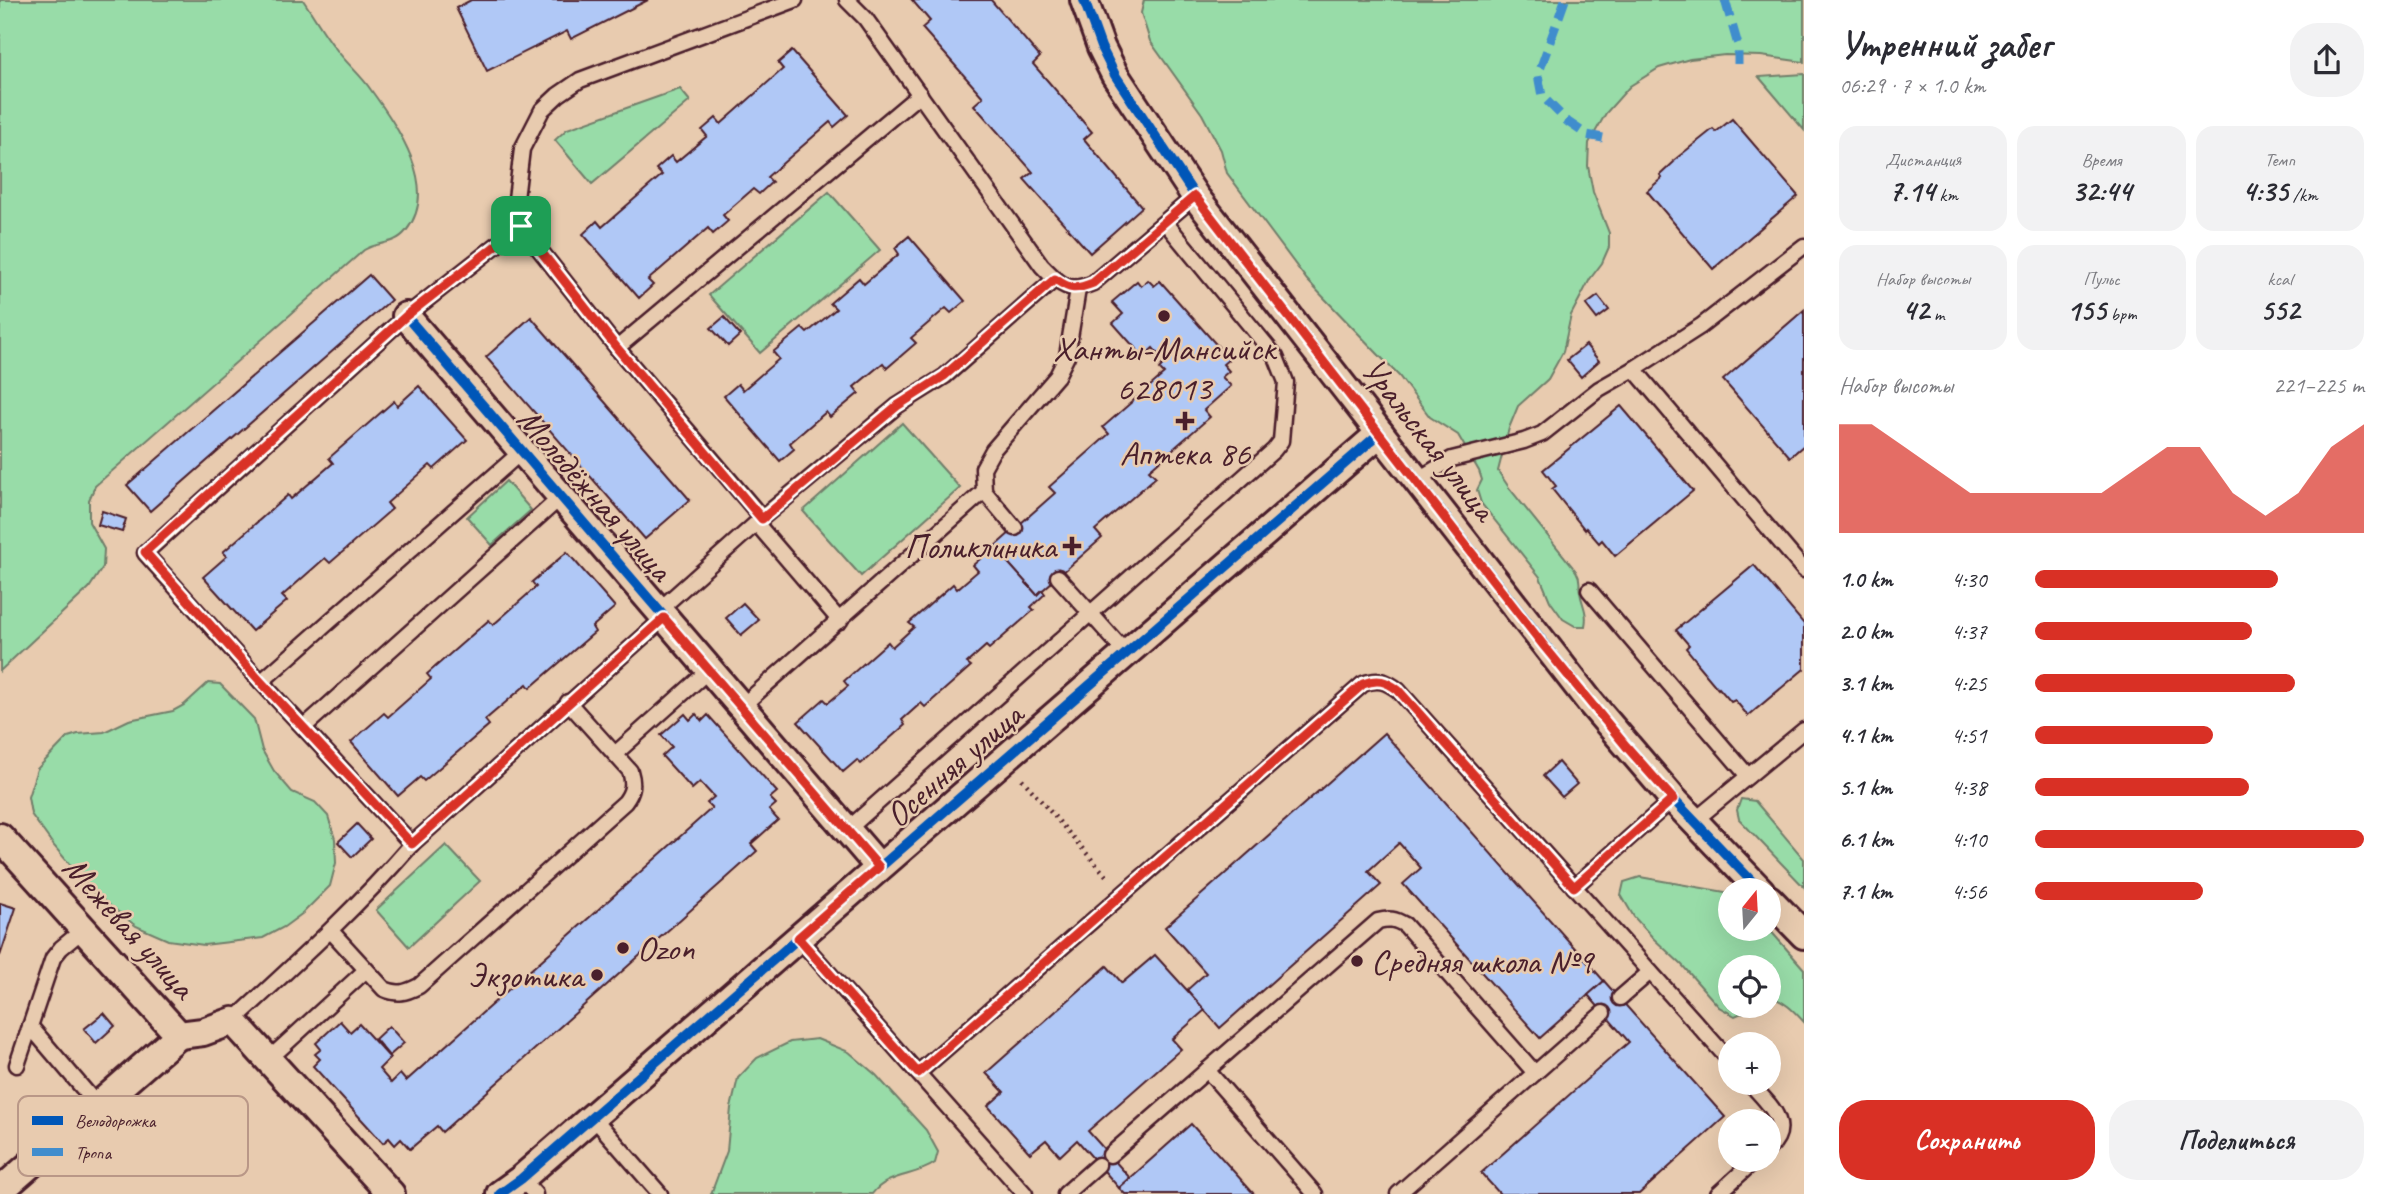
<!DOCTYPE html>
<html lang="ru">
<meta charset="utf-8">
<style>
body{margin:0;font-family:Caveat,sans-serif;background:#f2f2f3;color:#2b2b33;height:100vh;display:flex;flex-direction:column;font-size:26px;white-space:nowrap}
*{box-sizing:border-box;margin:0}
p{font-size:23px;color:#7c7c81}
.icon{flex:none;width:38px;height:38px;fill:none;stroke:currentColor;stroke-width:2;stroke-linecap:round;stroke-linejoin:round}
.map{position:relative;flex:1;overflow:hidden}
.side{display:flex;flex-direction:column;background:#fff;width:595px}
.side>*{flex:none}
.needle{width:46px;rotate:18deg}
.buttons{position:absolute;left:1718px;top:878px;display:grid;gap:14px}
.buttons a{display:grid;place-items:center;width:63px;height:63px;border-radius:50%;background:#fff;box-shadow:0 7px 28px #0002;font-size:35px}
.pin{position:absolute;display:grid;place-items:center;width:60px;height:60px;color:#fff;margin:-30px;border-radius:14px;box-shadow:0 4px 10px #0006}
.round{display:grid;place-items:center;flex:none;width:74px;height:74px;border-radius:28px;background:#f2f2f3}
.summary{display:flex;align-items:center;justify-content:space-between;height:119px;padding:0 35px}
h1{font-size:38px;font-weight:700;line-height:52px}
.metrics{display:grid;grid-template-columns:repeat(3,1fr);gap:10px;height:119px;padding:7px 35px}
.metrics div{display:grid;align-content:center;border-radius:18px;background:#f2f2f3;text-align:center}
.metrics b{font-size:30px;font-weight:700}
.metrics small{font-size:19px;font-weight:400}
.metrics p{font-size:19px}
.chart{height:196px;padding:14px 35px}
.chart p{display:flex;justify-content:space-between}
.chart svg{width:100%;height:126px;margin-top:7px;fill:#d93025;opacity:.7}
.primary-button{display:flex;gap:14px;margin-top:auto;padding:14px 35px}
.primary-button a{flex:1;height:80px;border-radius:28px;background:#d93025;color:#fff;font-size:28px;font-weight:700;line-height:80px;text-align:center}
.primary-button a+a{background:#f2f2f3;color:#2b2b33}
ul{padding:0 35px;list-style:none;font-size:23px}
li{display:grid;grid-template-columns:112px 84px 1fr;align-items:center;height:52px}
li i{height:18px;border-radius:9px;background:#d93025}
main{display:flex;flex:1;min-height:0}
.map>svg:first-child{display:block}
.green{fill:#98dca8;stroke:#717e6a;stroke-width:2}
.building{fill:#b0c8f6;stroke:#4a1f2b;stroke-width:2}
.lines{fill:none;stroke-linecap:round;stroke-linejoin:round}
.service-casing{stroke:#4a1f2b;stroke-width:19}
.minor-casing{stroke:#4a1f2b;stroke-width:32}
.path{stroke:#4a1f2b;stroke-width:4.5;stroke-dasharray:2 5;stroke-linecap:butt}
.service{stroke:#e8cbaf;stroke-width:14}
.minor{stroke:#e8cbaf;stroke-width:26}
.quiet{stroke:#418dcd;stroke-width:9;stroke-dasharray:18 9;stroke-linecap:butt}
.cycleway-casing{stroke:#e8cbaf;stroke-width:15}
.cycleway{stroke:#0057b8;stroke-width:10}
.route-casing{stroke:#fff;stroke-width:14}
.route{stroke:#d93025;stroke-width:9}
.poi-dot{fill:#4a1f2b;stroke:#e8cbaf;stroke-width:2.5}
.labels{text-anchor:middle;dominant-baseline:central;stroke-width:5;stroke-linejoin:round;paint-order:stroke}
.poi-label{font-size:35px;fill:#4a1f2b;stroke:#e8cbaf}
.street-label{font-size:35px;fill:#4a1f2b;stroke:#e8cbaf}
.key{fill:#e8cbaf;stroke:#b99787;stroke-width:2}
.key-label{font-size:19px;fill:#4a1f2b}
</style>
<main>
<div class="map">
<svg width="1804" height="1194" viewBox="0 0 1804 1194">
<rect width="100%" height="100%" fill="#e8cbaf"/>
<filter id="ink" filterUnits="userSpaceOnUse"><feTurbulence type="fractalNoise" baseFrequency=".0143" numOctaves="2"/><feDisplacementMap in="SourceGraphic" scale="14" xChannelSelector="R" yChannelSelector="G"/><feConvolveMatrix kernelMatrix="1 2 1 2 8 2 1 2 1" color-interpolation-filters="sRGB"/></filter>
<g filter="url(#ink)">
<g class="green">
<path d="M0,0H303C314,16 324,34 336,49C347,64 361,75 371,90C397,126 441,188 406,231C394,246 378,241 364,250L95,486L89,500V522L104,549L103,567L89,588L0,671Z"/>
<path d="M1144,0H1804V62L1761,56L1725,55L1690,59L1659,68L1630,86L1606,113L1589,143L1588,166L1593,192L1609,233V247L1602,263L1590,279L1571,315L1563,352L1548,379L1518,406L1509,428L1498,471L1510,489L1576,571C1582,581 1578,582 1580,592C1582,605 1588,612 1585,626H1575L1563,619L1550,601L1540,577L1481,503L1477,490L1482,480L1479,471L1458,435L1430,417L1399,376L1307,280L1227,173L1221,150L1202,114L1150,41L1141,13Z"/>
<polygon points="1804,74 1804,130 1759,77"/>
<polygon points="680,89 690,101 592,184 555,140 567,129"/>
<polygon points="829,192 880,250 760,353 709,295"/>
<polygon points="902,423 960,488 861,576 803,511"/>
<polygon points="506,481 531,510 492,545 467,517"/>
<polygon points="208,683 220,684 254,719 262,750 274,771 292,792 315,802 328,816 335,839 336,863 330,886 303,913 284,927 263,938 204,945 168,940 136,926 95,894 54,846 31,814 28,797 37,769 68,737 78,734 104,732 129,720 173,711 184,705"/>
<polygon points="1741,799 1755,801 1804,859 1804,887 1739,819 1737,810"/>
<polygon points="446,845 480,881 409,947 376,910"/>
<path d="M1640,877L1731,893V929H1769L1804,969V1022C1794,1011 1784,1000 1769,997V968H1731V1006H1751L1749,1010L1735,1016L1719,1007L1682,965L1654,939L1634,917L1621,895L1624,882Z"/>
<path d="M817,1039L849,1052L876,1075L926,1130L938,1152L935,1163C915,1177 888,1173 872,1194H711L727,1151L731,1108L738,1078L757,1058L790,1042Z"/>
</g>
<g class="building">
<polygon points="471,0 648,0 571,39 567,31 487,71 456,8"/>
<polygon points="912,0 991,0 1040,57 1033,64 1092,132 1084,139 1142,207 1090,253 1024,179 1033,172 974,105 983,97 922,28 930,21"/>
<polygon points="792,51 848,115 834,127 830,122 767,177 772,182 759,194 753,189 723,215 728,221 713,234 708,228 648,280 653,285 639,298 583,234 597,221 602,227 662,175 656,169 671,156 676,162 707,136 702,130 716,118 721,124 783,69 778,63"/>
<polygon points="1732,119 1798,196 1713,269 1647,191 1662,178 1660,175 1674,162 1673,161 1713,129 1716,132"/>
<polygon points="909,236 965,301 951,313 946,308 911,338 916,343 887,368 883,363 854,387 859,393 830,417 826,412 790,443 794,449 780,461 724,396 738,384 743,390 779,359 773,352 802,328 807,333 836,309 830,303 859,278 864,284 899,254 895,248"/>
<polygon points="369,275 391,300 150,511 127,485"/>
<polygon points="1148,280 1154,286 1160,281 1229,359 1223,364 1229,371 1222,377 1231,386 1204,410 1210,417 1149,470 1156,477 1095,530 1102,538 1037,595 994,547 1055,493 1049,487 1109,434 1103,427 1164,374 1159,369 1165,362 1153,348 1143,357 1113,323 1123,314 1112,302 1137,281 1141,286"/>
<polygon points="1598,296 1609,310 1597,319 1586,305"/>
<polygon points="1804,310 1804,445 1790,457 1723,380"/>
<polygon points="531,317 690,500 645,539 486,357"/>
<polygon points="724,317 740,335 728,346 711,328"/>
<polygon points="1586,345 1599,361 1581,377 1567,360"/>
<polygon points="419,386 467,440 434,469 430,465 387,503 392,509 330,563 325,558 282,596 287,601 252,631 203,577 227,556 223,552 288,495 291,499 333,463 329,458 394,401 397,406"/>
<polygon points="1621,406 1693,491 1615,556 1602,540 1599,543 1586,528 1585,530 1552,489 1556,486 1543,470"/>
<polygon points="102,511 126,519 122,532 98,525"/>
<polygon points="994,547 1037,595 1042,590 1045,594 1031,607 1034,610 989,649 986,646 967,663 971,666 925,707 921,703 902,720 905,725 861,764 857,760 843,772 798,722 824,699 828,703 848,686 844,681 888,642 892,647 914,627 909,623 953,584 957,589 978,571 973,565"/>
<polygon points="567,552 615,607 592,627 595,632 530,688 527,684 485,720 489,725 424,781 420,777 398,796 351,742 384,713 388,717 431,679 427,674 489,620 493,625 536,587 532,582"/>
<polygon points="1754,565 1804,624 1804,669 1748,716 1735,700 1731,702 1719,688 1718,689 1697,664 1698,663 1686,648 1689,645 1676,630"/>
<polygon points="743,603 759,620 741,635 726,618"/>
<polygon points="685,714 690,720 696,714 702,721 708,715 777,792 770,798 776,804 769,810 778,820 751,844 757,851 442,1132 437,1126 410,1149 401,1139 395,1145 389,1138 383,1143 313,1066 320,1059 315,1054 321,1049 316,1043 340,1021 350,1032 359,1024 390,1058 379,1069 391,1083 400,1074 406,1081 712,808 707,803 714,797 700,782 692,789 662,756 672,747 661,735"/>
<polygon points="1384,733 1604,981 1540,1038 1403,884 1421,868 1399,843 1368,871 1381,885 1220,1028 1187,990 1206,973 1165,927"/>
<polygon points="1558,762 1577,784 1562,797 1543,776"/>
<polygon points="357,824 371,839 352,857 338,842"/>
<polygon points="0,903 16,908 0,956"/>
<polygon points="1155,955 1205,1010 1172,1039 1181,1049 1088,1131 1130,1178 1119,1188 1077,1140 1060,1156 1046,1140 1030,1153 988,1106 1004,1092 986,1073 1107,966 1122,983"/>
<polygon points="1604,981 1725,1117 1639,1194 1500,1194 1481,1173 1629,1042 1588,995"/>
<polygon points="104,1013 115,1026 96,1043 84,1029"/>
<polygon points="389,1026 404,1043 389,1056 375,1039"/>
<polygon points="1191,1124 1254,1194 1125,1194 1119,1188"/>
</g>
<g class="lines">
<defs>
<g id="service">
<path d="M847,0L865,18L1042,266C1060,284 1067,294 1093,283L1195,196"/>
<polyline points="521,226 617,348 762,518"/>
<polyline points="1804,246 1701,326 1634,369 1804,570"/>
<polyline points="617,348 920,94"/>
<polyline points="1417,480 1452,459 1524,441 1542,434 1599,389 1634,369"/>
<polyline points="984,491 1015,528"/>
<polyline points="757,524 840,621"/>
<polyline points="1058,577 1126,653"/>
<polyline points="1589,590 1748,776"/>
<polyline points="659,610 762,518 897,406 945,376 1055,279"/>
<polyline points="664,618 412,844 261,682 145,553 406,316 521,226 516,199 522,149 542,110 558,95 580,80 795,0"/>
<polyline points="261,682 521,452"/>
<polyline points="741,707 984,491 983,468 993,450 1057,376 1067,356 1078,289"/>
<polyline points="304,727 561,497"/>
<polyline points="615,754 709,670"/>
<polyline points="1694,821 1804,730"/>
<polyline points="847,830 1274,450 1281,441 1286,382 1276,357 1165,222"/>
<polyline points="1574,887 1673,799"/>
<path d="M331,931L384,989C398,995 405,993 419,986L625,802C633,791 634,784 630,771L568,702"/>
<polyline points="798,938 1025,1194"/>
<polyline points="1620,998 1650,972"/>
<path d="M233,1021C295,964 357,908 412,844"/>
<polyline points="30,1026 98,1106"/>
<polyline points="268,1060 366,970"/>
<polyline points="17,1065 53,958 61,948 84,929"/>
<polyline points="1207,1070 1315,1194"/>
<path d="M918,1073L1363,684C1378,678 1386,681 1398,690L1731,1062"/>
<path d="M1750,1083C1766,1102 1795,1124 1769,1148"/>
<polyline points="592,1116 660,1194"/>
<path d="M1110,1155L1378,921C1389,918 1395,919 1405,925L1535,1073"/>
<polyline points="521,1179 535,1194"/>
<polyline points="1065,1194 1098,1165"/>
<polyline points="1398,1194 1603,1013"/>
<polyline points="1718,1194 1755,1160"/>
</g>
<g id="minor">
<polyline points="1084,0 1101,47 1115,75 1195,196 1590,702 1673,799 1761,891"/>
<polyline points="406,316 879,867"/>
<polyline points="0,837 179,1035 203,1032 233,1021 391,1194"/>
<polyline points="1769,899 1804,935"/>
<polyline points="0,1191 179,1035"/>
<polyline points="500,1194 521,1179 1380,433"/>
</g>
</defs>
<use href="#service" class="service-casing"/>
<use href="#minor" class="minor-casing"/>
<polyline class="path" points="1022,779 1108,878"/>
<use href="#service" class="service"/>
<use href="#minor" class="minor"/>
<g class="quiet">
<polyline points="1565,0 1538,75 1542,96 1568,122 1587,135 1603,138"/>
<polyline points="1725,0 1738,45 1738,64"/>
</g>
<defs>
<g id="cycleway">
<polyline points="1084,0 1101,47 1115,75 1195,196 1590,702 1673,799 1761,891"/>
<polyline points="406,316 879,867"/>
<polyline points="500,1194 521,1179 1380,433"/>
</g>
</defs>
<use href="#cycleway" class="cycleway-casing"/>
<use href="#cycleway" class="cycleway"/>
</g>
</g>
<g class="lines" filter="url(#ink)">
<defs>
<path id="route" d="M1195,196L1544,646L1626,746L1673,799L1574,887L1398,690C1386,681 1378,678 1363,684L918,1073L798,938L879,867L664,618L412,844L261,682L145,552L406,316L521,226L617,348L762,519L897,406L944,376L1055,279C1071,290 1075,290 1093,283Z"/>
</defs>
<use href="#route" class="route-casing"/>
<use href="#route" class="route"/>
</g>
<g class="poi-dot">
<circle cx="1164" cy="316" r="7"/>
<path d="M1181.5 410.5h7v7h7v7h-7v7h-7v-7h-7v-7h7z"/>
<path d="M1068.5 535.5h7v7h7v7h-7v7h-7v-7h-7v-7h7z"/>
<circle cx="623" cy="948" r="7"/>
<circle cx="1357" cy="961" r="7"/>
<circle cx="597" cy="975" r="7"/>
</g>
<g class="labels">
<g class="poi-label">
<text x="1164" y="348">Ханты-Мансийск<tspan x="1164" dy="40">628013</tspan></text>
<text x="1185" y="453">Аптека 86</text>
<text x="1056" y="546" text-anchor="end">Поликлиника</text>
<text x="637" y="948" text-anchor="start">Ozon</text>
<text x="1371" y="961" text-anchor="start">Средняя школа №9</text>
<text x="583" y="975" text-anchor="end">Экзотика</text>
</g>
<g class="street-label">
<text transform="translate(1429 439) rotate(52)">Уральская улица</text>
<text transform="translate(595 494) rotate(49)">Молодёжная улица</text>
<text transform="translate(954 765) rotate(-41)">Осенняя улица</text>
<text transform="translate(129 927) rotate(48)">Межевая улица</text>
</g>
</g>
<rect x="18" y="1096" width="230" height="80" rx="10" class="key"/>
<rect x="32" y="1116" width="31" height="9" fill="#0057b8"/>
<rect x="32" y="1148" width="31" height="8" fill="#418dcd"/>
<g class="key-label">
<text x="75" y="1127">Велодорожка</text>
<text x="75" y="1159">Тропа</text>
</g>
</svg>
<div class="buttons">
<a><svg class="needle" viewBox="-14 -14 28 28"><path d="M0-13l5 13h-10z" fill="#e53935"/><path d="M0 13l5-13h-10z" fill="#7c7c81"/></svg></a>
<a><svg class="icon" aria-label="locate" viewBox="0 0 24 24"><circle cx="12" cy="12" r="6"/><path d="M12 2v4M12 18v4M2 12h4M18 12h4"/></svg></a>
<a>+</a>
<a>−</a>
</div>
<div class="pin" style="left:521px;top:226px;background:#1e9e55"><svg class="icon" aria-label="arrive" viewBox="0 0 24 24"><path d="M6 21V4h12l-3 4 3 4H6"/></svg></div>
</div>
<section class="side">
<div class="summary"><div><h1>Утренний забег</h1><p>06:29 · 7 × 1.0 km</p></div><a class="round"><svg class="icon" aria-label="share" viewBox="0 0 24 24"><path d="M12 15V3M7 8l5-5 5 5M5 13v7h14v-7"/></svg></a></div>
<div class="metrics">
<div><p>Дистанция</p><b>7.14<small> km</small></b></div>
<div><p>Время</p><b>32:44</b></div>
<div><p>Темп</p><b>4:35<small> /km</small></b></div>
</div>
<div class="metrics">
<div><p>Набор высоты</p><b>42<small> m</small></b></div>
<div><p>Пульс</p><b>155<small> bpm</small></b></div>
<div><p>kcal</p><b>552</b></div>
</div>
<div class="chart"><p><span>Набор высоты</span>221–225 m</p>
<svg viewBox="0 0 160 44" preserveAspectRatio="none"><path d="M0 44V6L10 6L20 14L30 22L40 30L50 30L60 30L70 30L80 30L90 22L100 14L110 14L120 30L130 38L140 30L150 14L160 6V44z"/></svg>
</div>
<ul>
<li><b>1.0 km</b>4:30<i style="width:74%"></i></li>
<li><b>2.0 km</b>4:37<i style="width:66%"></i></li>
<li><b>3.1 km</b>4:25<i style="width:79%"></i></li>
<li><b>4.1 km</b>4:51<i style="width:54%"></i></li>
<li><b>5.1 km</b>4:38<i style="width:65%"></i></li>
<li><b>6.1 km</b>4:10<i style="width:100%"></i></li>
<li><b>7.1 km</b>4:56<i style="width:51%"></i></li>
</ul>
<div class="primary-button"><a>Сохранить</a><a>Поделиться</a></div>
</section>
</main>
